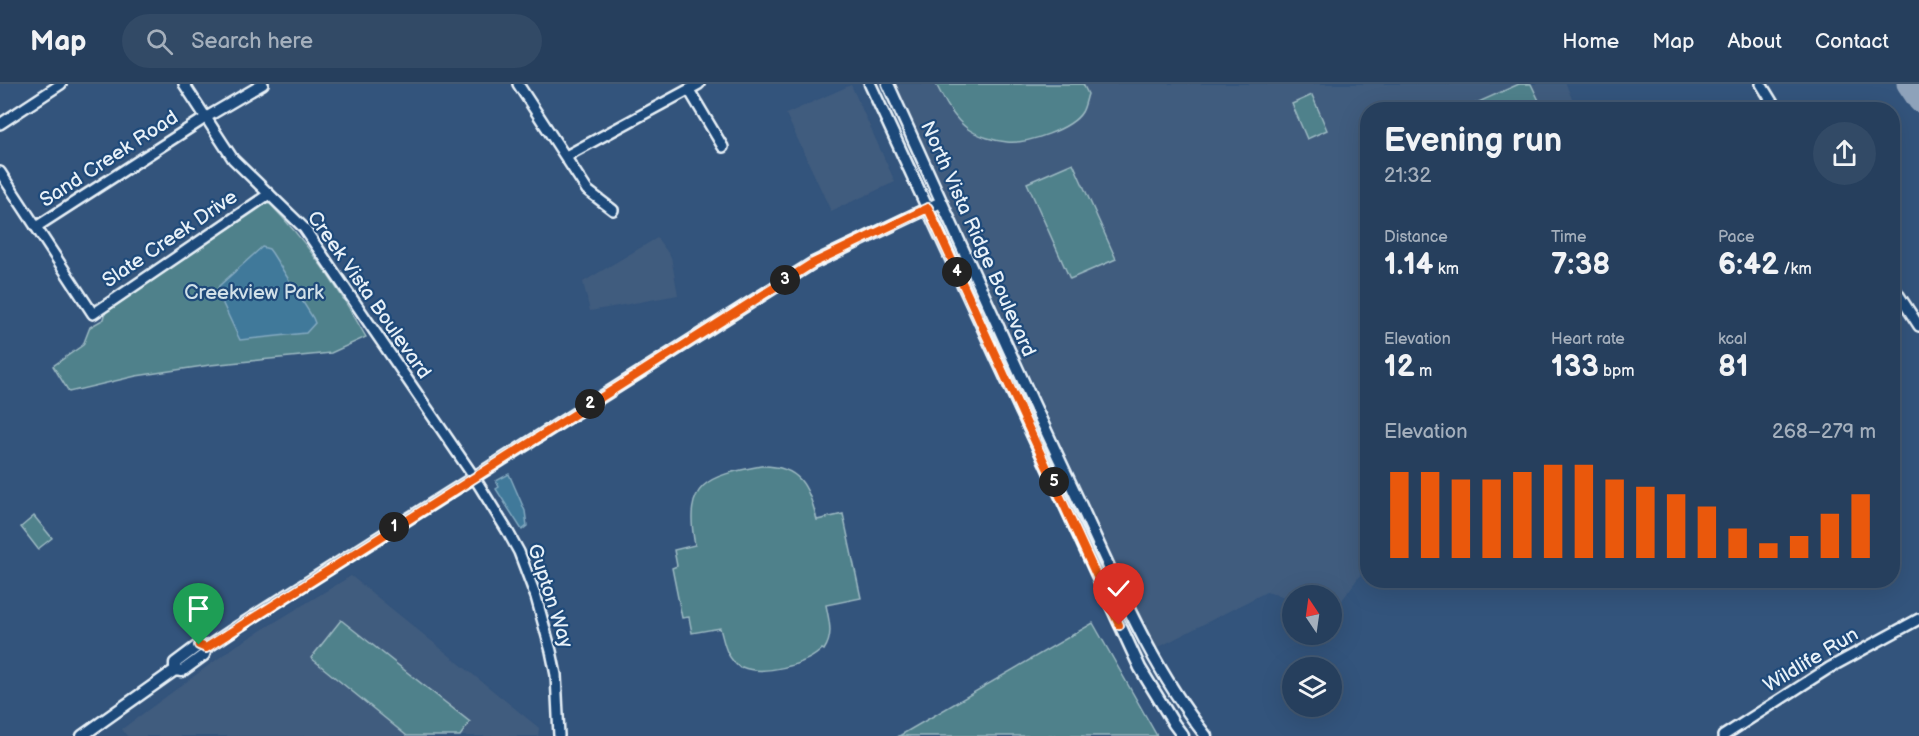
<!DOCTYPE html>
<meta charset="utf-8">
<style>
body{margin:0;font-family:"Balsamiq Sans",sans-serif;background:#324a66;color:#f1f3f6;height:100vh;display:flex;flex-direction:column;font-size:22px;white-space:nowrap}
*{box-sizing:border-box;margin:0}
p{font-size:20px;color:#a4afbc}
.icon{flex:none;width:33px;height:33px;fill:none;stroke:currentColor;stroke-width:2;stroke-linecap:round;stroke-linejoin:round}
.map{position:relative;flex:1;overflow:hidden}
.sheet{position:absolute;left:1360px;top:18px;width:540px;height:486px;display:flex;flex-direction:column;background:#263f5d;border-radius:24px;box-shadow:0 6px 24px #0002,0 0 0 2px #425872}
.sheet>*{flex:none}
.needle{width:39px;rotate:347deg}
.tools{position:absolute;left:1282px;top:501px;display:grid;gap:12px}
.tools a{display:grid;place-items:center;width:60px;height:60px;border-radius:50%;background:#263f5d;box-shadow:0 6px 24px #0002,0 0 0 2px #425872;font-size:30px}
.pin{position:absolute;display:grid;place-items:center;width:51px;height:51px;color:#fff;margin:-62px -26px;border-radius:50% 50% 50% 0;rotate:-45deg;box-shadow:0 0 6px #0007}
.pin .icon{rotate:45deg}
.km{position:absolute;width:30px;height:30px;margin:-15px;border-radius:50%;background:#222;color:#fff;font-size:16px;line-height:30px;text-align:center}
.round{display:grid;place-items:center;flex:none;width:63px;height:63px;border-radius:32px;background:#324a66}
.headline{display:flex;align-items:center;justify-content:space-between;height:102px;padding:0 24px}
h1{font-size:33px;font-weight:700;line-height:45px}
.stats{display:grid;grid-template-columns:repeat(3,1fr);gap:9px;height:102px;padding:6px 24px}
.stats div{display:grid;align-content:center}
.stats b{font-size:30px;font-weight:700}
.stats small{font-size:16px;font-weight:400}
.stats p{font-size:16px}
.chart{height:168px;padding:12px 24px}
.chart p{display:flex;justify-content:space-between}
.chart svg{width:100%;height:108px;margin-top:6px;stroke:#ea580c;stroke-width:6}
header{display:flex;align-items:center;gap:36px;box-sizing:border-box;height:84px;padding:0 30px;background:#263f5d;border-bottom:2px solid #425872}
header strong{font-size:28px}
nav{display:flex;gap:33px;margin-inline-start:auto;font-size:21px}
.search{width:420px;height:54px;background:#324a66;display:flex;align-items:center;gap:15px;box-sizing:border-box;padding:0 21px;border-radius:33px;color:#a4afbc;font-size:22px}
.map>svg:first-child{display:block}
.built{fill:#415c7e}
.green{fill:#50818b;stroke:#9cb9c2;stroke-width:1.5}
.water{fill:#40799a;stroke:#83a9c0;stroke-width:1.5}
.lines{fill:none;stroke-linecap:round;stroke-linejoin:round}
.taxiway{stroke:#8ea2ba;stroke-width:21}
.minor-casing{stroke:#e8f1f8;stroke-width:14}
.tertiary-casing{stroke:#e8f1f8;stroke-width:15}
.minor{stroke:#1f4a7a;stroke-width:9}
.tertiary{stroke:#1f4a7a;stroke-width:10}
.route-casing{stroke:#fff;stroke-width:12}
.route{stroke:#ea580c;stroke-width:8}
.labels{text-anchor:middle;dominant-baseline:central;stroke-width:4.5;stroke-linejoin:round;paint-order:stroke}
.street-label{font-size:20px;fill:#e8f1f8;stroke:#1f4a7a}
.park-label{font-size:20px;fill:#d1e0e8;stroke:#1f4a7a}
</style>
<header>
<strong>Map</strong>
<div class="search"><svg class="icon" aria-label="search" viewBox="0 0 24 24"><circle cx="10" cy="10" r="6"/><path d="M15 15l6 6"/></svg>Search here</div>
<nav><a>Home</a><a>Map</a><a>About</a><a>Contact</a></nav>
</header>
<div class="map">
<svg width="1919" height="652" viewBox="0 0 1919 652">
<rect width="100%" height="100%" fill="#33547c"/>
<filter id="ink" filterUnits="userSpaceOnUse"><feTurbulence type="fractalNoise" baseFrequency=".0167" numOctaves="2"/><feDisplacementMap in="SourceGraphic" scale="12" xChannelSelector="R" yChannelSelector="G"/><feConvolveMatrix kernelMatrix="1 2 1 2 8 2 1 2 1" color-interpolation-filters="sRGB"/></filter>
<g filter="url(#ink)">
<g class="built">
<polygon points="896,0 1566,0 1576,25 1368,26 1368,480 1335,526 1332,525 1332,512 1293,512 1293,515 1266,508 1155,565"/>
<polygon points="1902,0 1919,0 1919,27"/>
<polygon points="851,1 895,98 831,127 786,30"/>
<polygon points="657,154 671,173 678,211 590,227 583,198"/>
<polygon points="351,492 539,644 538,652 127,652 122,645 234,563"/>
</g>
<g class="green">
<path d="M936,0H1083L1088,10C1086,16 1085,23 1082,28C1072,45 1027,60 1007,58C995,57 978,52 968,45C953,34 944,16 936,0Z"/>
<polygon points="1519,0 1531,0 1543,25 1477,25 1474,20"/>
<polygon points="1312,11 1327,46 1307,55 1292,20"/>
<polygon points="1073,79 1116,175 1070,195 1027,99"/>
<path d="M266,120H270C308,159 340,206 366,253L331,269L210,281L136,292L69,308L53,282L83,261L90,243L104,235L106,227Z"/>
<path d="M761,382C800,381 809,403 817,436L843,430L861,514L826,521C829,537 834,551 824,566L822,565C807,581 762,592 742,583L740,584C725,571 725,562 720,544L692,549L689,533L682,534L672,484L677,482L674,466L695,461C683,399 707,392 761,382Z"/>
<polygon points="34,432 52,454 38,465 21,443"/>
<polygon points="341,536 470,638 460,652 407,652 311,574"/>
<polygon points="1093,539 1157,652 899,652"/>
</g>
<g class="water">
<polygon points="262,163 269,165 272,169 313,234 315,239 306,249 240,256 237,250 217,207 219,202"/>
<polygon points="509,390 525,427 527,442 522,446 496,405 499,403 496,397"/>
</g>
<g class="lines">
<polyline class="taxiway" points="1907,0 1919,18"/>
<defs>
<g id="minor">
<polyline points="184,0 233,75 304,144 474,393 508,448 519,468 536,513 551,567 556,591 559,652"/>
<polyline points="518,0 587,106 613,126"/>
<polyline points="1761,0 1777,26"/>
<polyline points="689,6 723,63"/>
<polyline points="0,40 61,0"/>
<polyline points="566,72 699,0"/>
<polyline points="0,88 93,230 269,110"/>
<polyline points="36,143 205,34 263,0"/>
<polyline points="1893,202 1919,242"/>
<polyline points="1723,652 1829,584 1919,535"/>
</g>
<g id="tertiary">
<polyline points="870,0 1140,584 1174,640 1183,652"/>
<path d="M888,0C950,136 1011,273 1075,409C1114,492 1148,579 1206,652"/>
<polyline points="175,586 175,579 199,561 206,564"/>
<polyline points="82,652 175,586 182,587 204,571 206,564 239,542 813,179 941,118"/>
</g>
</defs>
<use href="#minor" class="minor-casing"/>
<use href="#tertiary" class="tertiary-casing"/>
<use href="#minor" class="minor"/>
<use href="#tertiary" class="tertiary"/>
</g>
</g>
<g class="lines" filter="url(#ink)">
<defs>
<polyline id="route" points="199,561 206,564 813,179 928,124 1119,541"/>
</defs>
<use href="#route" class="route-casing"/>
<use href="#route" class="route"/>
</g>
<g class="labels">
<g class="street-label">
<text transform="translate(109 75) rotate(-33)">Sand Creek Road</text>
<text transform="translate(170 155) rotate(-34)">Slate Creek Drive</text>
<text transform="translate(978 155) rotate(66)">North Vista Ridge Boulevard</text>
<text transform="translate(369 211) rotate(55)">Creek Vista Boulevard</text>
<text transform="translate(550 512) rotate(72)">Gupton Way</text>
<text transform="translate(1811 576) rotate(-31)">Wildlife Run</text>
</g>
<g class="park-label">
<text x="254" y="209">Creekview Park</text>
</g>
</g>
</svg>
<div class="tools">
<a><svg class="needle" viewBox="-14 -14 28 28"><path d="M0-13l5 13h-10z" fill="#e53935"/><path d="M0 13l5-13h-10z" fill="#a4afbc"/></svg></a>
<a><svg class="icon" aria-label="layers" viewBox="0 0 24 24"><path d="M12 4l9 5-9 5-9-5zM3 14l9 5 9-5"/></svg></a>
</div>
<div class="pin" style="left:199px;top:561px;background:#1e9e55"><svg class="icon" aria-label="arrive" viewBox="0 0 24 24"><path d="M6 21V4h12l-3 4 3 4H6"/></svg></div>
<div class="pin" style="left:1119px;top:541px;background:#d93025"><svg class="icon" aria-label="check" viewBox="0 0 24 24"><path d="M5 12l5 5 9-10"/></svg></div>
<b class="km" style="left:394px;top:443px">1</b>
<b class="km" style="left:590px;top:320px">2</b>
<b class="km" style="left:785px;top:196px">3</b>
<b class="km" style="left:957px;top:188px">4</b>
<b class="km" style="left:1054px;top:398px">5</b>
<section class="sheet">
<div class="headline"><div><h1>Evening run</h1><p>21:32</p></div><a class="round"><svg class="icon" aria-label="share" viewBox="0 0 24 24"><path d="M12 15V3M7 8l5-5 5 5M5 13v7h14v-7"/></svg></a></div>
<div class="stats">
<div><p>Distance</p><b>1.14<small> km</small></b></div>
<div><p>Time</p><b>7:38</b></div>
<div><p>Pace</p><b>6:42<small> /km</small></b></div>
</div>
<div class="stats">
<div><p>Elevation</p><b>12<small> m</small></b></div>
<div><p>Heart rate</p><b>133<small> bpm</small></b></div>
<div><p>kcal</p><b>81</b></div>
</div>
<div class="chart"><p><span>Elevation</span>268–279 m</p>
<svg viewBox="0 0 160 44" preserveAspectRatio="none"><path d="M5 44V9M15 44V9M25 44V12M35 44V12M45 44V9M55 44V6M65 44V6M75 44V12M85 44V15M95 44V18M105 44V23M115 44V32M125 44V38M135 44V35M145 44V26M155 44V18"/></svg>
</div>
</section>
</div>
